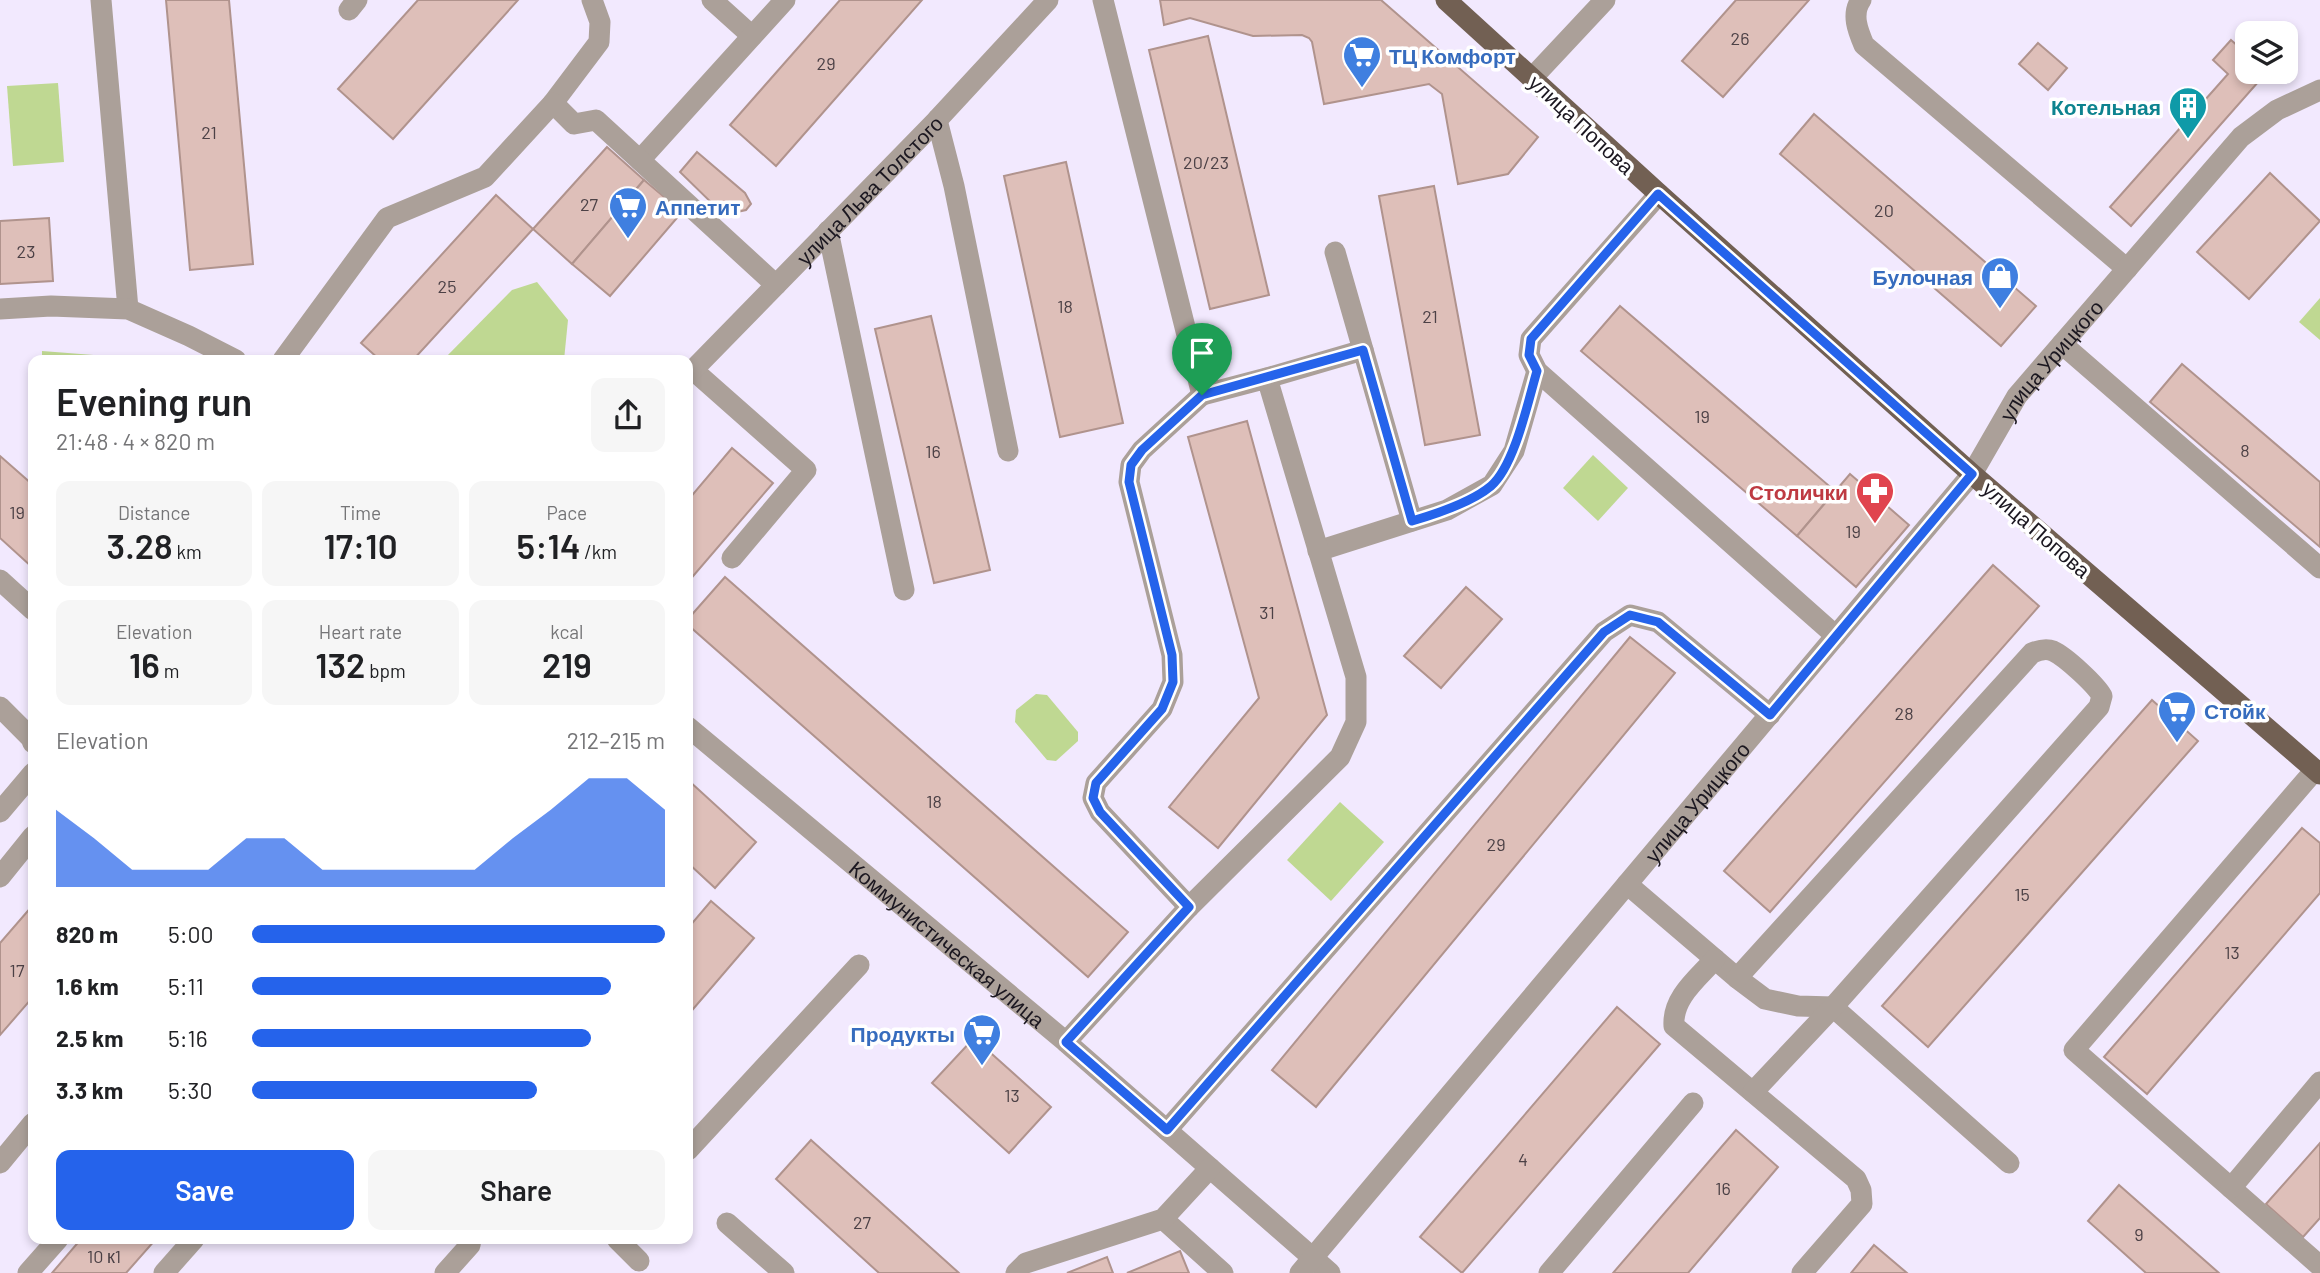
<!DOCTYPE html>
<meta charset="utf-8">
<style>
body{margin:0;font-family:Barlow,sans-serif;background:#f6f6f6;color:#202124;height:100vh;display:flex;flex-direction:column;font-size:26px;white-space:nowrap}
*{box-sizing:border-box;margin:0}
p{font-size:23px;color:#757577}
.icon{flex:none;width:38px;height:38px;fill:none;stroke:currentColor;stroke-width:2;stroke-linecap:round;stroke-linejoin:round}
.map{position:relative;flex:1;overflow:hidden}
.sheet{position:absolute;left:28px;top:355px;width:665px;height:889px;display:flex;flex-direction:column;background:#fff;border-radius:14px;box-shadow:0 4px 10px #0003}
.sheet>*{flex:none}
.fabs{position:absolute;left:2235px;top:21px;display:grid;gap:14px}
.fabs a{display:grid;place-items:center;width:63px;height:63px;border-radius:14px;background:#fff;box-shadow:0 4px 10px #0003;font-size:35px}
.pin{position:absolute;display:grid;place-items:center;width:60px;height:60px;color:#fff;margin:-72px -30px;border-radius:50% 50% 50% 0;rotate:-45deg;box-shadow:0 0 7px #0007}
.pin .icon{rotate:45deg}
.round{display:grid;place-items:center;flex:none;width:74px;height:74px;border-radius:14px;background:#f6f6f6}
.headline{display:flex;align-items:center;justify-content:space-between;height:119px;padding:0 28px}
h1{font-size:38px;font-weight:600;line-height:52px}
.figures{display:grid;grid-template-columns:repeat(3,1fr);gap:10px;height:119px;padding:7px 28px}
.figures div{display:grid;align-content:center;border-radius:14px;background:#f6f6f6;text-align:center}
.figures b{font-size:35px;font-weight:600}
.figures small{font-size:19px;font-weight:400}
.figures p{font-size:19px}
.chart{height:196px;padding:14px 28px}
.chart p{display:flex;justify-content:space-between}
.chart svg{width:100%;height:126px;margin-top:7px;fill:#2563eb;opacity:.7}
.cta{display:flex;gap:14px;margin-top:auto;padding:14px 28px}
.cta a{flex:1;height:80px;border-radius:14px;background:#2563eb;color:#fff;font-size:28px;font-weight:600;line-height:80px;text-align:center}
.cta a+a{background:#f6f6f6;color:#202124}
ul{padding:0 28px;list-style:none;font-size:23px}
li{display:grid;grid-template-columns:112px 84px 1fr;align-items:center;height:52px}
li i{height:18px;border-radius:9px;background:#2563eb}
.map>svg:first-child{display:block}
.green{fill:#bfd892}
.building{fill:#debfb9;stroke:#b0938d;stroke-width:2}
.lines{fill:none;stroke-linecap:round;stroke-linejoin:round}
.minor{stroke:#aba099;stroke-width:21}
.major{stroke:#726053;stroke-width:21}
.route-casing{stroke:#fff;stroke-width:14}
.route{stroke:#2563eb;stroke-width:9}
.labels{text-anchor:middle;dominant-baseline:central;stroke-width:7;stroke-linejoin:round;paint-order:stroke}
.number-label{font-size:18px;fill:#4c4146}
.shop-label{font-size:21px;font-weight:bold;fill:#366cbe;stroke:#fff;text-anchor:start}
.culture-label{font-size:21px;font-weight:bold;fill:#0d838f;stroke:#fff;text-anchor:end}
.street-label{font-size:21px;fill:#1b1720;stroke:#fff}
.health-label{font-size:21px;font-weight:bold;fill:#be3a42;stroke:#fff;text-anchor:end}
</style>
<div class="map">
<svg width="2320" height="1273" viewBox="0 0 2320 1273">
<rect width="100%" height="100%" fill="#f2e9fe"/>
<g class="green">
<polygon points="58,83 64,162 13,166 7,86"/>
<polygon points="537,282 568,320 564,360 443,360 512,290"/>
<polygon points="2320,298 2320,340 2299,322"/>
<polygon points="42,351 132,358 132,360 42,360"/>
<polygon points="1593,455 1628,488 1598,521 1563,488"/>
<polygon points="1036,694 1047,695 1078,732 1078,741 1056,761 1047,760 1015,722 1016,710"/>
<polygon points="1340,802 1384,842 1331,901 1287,860"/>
</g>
<g class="building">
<polygon points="166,0 229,0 253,264 190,270"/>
<polygon points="418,0 518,0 393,139 338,89"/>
<polygon points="840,0 922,0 776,166 730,125"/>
<polygon points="1160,0 1381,0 1538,137 1508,174 1458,184 1442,94 1429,84 1324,104 1312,42 1309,38 1302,35 1253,36 1190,18 1164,25"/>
<polygon points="1736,0 1809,0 1723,97 1682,61"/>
<polygon points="1208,36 1269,295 1210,309 1149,50"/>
<polygon points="2231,40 2247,54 2247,72 2267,72 2131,226 2110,207 2228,74 2213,60"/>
<polygon points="2038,43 2067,68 2048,90 2019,64"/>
<polygon points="1814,114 2036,306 2001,346 1780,154"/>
<polygon points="607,147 644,180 572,264 533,229"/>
<polygon points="697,152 745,193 751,204 746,210 724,215 680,172"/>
<polygon points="1066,162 1123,423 1060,437 1004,176"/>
<polygon points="2270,173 2320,221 2249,299 2197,252"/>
<polygon points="644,180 682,212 610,296 572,264"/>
<polygon points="1434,186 1480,435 1425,445 1379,196"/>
<polygon points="496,195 533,229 413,360 380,360 361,343"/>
<polygon points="49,218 53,281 0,284 0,221"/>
<polygon points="1620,306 1835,491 1797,536 1581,351"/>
<polygon points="931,316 990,570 934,583 875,329"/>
<polygon points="2182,364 2320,482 2320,547 2150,402"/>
<polygon points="1247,421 1327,715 1218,848 1169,807 1259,698 1188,437"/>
<polygon points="732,448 773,483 688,582 688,500"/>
<polygon points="0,456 33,485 33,568 0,538"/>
<polygon points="1850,474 1909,525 1856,587 1797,536"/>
<polygon points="1993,565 2039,606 1770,912 1724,871"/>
<polygon points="725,577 1128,932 1088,977 688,625 688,619"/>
<polygon points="1466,587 1502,619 1441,688 1404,656"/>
<polygon points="1630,637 1675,673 1316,1107 1272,1070"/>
<polygon points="2152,700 2198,741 1928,1047 1882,1006"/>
<polygon points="688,780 756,842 715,888 688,863"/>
<polygon points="2302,828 2320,843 2320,893 2147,1094 2104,1057"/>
<polygon points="711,901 754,938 688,1015 688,928"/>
<polygon points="33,905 33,997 0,1035 0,943"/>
<polygon points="1617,1007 1660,1044 1462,1273 1420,1237"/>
<polygon points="974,1038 1051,1107 1009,1153 932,1083"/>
<polygon points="1736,1130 1778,1167 1688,1273 1613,1273"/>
<polygon points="811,1140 959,1273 879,1273 802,1203 776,1179"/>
<polygon points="2320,1143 2320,1218 2303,1237 2266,1204"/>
<polygon points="2119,1185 2219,1273 2146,1273 2088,1221"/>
<polygon points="81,1239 156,1239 126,1273 52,1273"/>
<polygon points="1874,1245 1907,1273 1851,1273"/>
<polygon points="1180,1251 1189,1273 1127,1273"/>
<polygon points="1107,1257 1113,1273 1067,1273"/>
</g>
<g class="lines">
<g class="minor">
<polyline points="101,0 128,309"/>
<polyline points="712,0 752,36"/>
<path d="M1861,0C1851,14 1858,31 1864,45L2127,269"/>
<polyline points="349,10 357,0"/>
<polyline points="1532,78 1605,0"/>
<polyline points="553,103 599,42 600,22 592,0"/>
<polyline points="937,120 954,186 1008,451"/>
<polyline points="640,160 785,0"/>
<polyline points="1659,194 1531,339 1529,355 1537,371 1836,636"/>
<polyline points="828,231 904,590"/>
<polyline points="1335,252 1412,521"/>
<polyline points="0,309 51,306 128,309 189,336 236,360"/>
<polyline points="2062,344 2320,568"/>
<polyline points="283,360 387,218 485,177 553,103 574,124 596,120 776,285"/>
<polyline points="693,370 806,470 732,558"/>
<path id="s1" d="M688,375L937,120L1048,0"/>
<polyline points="1267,378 1363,350"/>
<polyline points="1318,551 1447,510 1492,485 1514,451 1537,371"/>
<polyline points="0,580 33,610"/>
<polyline points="0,707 31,738 33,743"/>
<path id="s2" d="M688,727L1066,1042L1330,1273"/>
<polyline points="2315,770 2074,1050 2320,1266"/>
<polyline points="0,812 33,773"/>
<polyline points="0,877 33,836"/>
<polyline points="1627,884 1737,978 1765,999 1798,1006 1833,1007 2009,1163"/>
<polyline points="1189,907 1100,812 1093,798 1096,783 1162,709 1173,682 1172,655 1129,482 1131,465 1142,450 1202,395"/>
<path d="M1715,959C1697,979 1672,998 1674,1026L1856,1179L1861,1190L1862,1204L1802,1273"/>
<path d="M1737,978L2032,653C2039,650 2046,648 2053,651C2066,657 2096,685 2102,696L2099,707L1833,1007L1753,1092"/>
<polyline points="1066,1042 1189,907 1340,757 1356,722 1356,677 1267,378 1202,395 1103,0"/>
<polyline points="1167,1130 1604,632 1630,615 1658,622 1770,715"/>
<polyline points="688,1150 859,965"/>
<polyline points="0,1163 33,1123"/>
<polyline points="2231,1188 2320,1082"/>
<polyline points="1163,1219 1223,1273"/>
<polyline points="727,1223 784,1273"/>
<polyline points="617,1239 639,1261"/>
<polyline points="28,1273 58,1239"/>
<polyline points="164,1273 194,1239"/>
<polyline points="445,1273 470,1245 471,1239"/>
<polyline points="1016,1273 1026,1263 1163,1219 1210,1168"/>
<path id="s3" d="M1300,1273L1972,474L2017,396L2241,137L2277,110L2320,90"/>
<polyline points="1549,1273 1693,1103"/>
</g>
<polyline class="major" points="1446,0 1659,194 1972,474 2320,774"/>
</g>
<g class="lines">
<defs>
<path id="route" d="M1658,194L1972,474L1770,715L1658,622L1630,615L1604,632L1167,1130L1066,1042L1189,907L1100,812L1093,798L1096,783L1162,709L1173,682L1172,655L1129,482L1131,465L1142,450L1202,395L1363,350L1412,521C1436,514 1472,502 1491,486C1515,465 1528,401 1537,371L1529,355L1531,339Z"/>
</defs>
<use href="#route" class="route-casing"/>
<use href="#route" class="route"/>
</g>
<defs>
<symbol id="supermarket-pin" viewBox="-11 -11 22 30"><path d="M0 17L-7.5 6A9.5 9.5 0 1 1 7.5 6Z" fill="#3f7fe0" stroke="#fff"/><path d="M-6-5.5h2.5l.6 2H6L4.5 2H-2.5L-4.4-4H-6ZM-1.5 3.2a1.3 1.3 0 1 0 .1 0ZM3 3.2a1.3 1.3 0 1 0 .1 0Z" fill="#fff"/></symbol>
<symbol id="building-pin" viewBox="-11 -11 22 30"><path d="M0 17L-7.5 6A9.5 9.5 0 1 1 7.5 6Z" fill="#0f9aa8" stroke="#fff"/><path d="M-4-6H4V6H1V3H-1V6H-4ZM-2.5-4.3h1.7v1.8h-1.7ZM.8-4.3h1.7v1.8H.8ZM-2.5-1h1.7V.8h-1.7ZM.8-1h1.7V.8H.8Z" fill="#fff"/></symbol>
<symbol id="shop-pin" viewBox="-11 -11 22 30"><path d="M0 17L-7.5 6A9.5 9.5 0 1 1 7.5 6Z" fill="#3f7fe0" stroke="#fff"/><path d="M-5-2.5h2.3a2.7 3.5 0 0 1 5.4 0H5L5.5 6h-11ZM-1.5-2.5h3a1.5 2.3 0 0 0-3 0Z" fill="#fff"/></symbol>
<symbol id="pharmacy-pin" viewBox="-11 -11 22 30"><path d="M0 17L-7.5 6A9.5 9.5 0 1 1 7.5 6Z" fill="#e0444e" stroke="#fff"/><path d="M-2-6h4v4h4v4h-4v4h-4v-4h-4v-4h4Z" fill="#fff"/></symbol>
</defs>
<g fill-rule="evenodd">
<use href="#supermarket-pin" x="1340" y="33" width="44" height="60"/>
<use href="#building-pin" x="2166" y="84" width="44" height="60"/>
<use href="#supermarket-pin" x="606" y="184" width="44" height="60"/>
<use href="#shop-pin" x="1978" y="254" width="44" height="60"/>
<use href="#pharmacy-pin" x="1853" y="469" width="44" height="60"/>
<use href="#supermarket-pin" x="2155" y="688" width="44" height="60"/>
<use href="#supermarket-pin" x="960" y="1011" width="44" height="60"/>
</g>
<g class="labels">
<g class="number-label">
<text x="1740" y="38">26</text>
<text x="826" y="63">29</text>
<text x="209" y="132">21</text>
<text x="1206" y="162">20/23</text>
<text x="589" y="204">27</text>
<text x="1884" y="210">20</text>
<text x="26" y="251">23</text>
<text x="447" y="286">25</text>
<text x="1065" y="306">18</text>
<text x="1430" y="316">21</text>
<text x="1702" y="416">19</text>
<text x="2245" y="450">8</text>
<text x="933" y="451">16</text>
<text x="17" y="512">19</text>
<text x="1853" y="531">19</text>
<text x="1267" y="612">31</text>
<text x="1904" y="713">28</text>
<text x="934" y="801">18</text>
<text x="1496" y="844">29</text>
<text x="2022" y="894">15</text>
<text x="2232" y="952">13</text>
<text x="17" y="970">17</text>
<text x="1012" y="1095">13</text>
<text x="1523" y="1159">4</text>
<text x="1723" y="1188">16</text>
<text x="862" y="1222">27</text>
<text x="2139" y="1234">9</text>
<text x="104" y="1256">10 к1</text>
</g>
<g class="shop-label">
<text x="1389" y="55">ТЦ Комфорт</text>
<text x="655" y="206">Аппетит</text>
<text x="1973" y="276" text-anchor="end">Булочная</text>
<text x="2204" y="710">Стойк</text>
<text x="955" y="1033" text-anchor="end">Продукты</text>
</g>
<g class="culture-label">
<text x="2161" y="106">Котельная</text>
</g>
<g class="street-label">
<text transform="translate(1582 124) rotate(43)">улица Попова</text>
<text stroke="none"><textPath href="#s1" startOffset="259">улица Льва Толстого</textPath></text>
<text stroke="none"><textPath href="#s3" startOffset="1183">улица Урицкого</textPath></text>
<text transform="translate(2037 529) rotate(41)">улица Попова</text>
<text stroke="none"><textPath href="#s3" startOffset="616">улица Урицкого</textPath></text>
<text stroke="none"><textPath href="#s2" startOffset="338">Коммунистическая улица</textPath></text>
</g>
<g class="health-label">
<text x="1848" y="491">Столички</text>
</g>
</g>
</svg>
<div class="fabs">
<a><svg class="icon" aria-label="layers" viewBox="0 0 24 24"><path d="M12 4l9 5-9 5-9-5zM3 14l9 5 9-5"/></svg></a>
</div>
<div class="pin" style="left:1202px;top:395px;background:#1e9e55"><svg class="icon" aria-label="arrive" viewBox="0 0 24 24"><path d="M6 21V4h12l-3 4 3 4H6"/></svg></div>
<section class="sheet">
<div class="headline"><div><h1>Evening run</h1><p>21:48 · 4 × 820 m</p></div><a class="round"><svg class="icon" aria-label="share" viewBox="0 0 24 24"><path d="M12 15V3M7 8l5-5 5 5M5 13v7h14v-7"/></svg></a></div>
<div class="figures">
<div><p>Distance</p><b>3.28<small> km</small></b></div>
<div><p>Time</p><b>17:10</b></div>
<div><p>Pace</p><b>5:14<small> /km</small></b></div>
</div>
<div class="figures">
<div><p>Elevation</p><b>16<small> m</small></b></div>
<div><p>Heart rate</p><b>132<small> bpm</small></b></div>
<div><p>kcal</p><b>219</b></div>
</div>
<div class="chart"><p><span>Elevation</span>212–215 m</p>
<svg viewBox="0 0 160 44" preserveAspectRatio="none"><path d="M0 44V17L10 27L20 38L30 38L40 38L50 27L60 27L70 38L80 38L90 38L100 38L110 38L120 27L130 17L140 6L150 6L160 17V44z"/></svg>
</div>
<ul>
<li><b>820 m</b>5:00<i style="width:100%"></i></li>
<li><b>1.6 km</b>5:11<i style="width:87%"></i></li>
<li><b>2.5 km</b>5:16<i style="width:82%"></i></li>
<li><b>3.3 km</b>5:30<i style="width:69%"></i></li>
</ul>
<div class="cta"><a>Save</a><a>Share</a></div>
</section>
</div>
